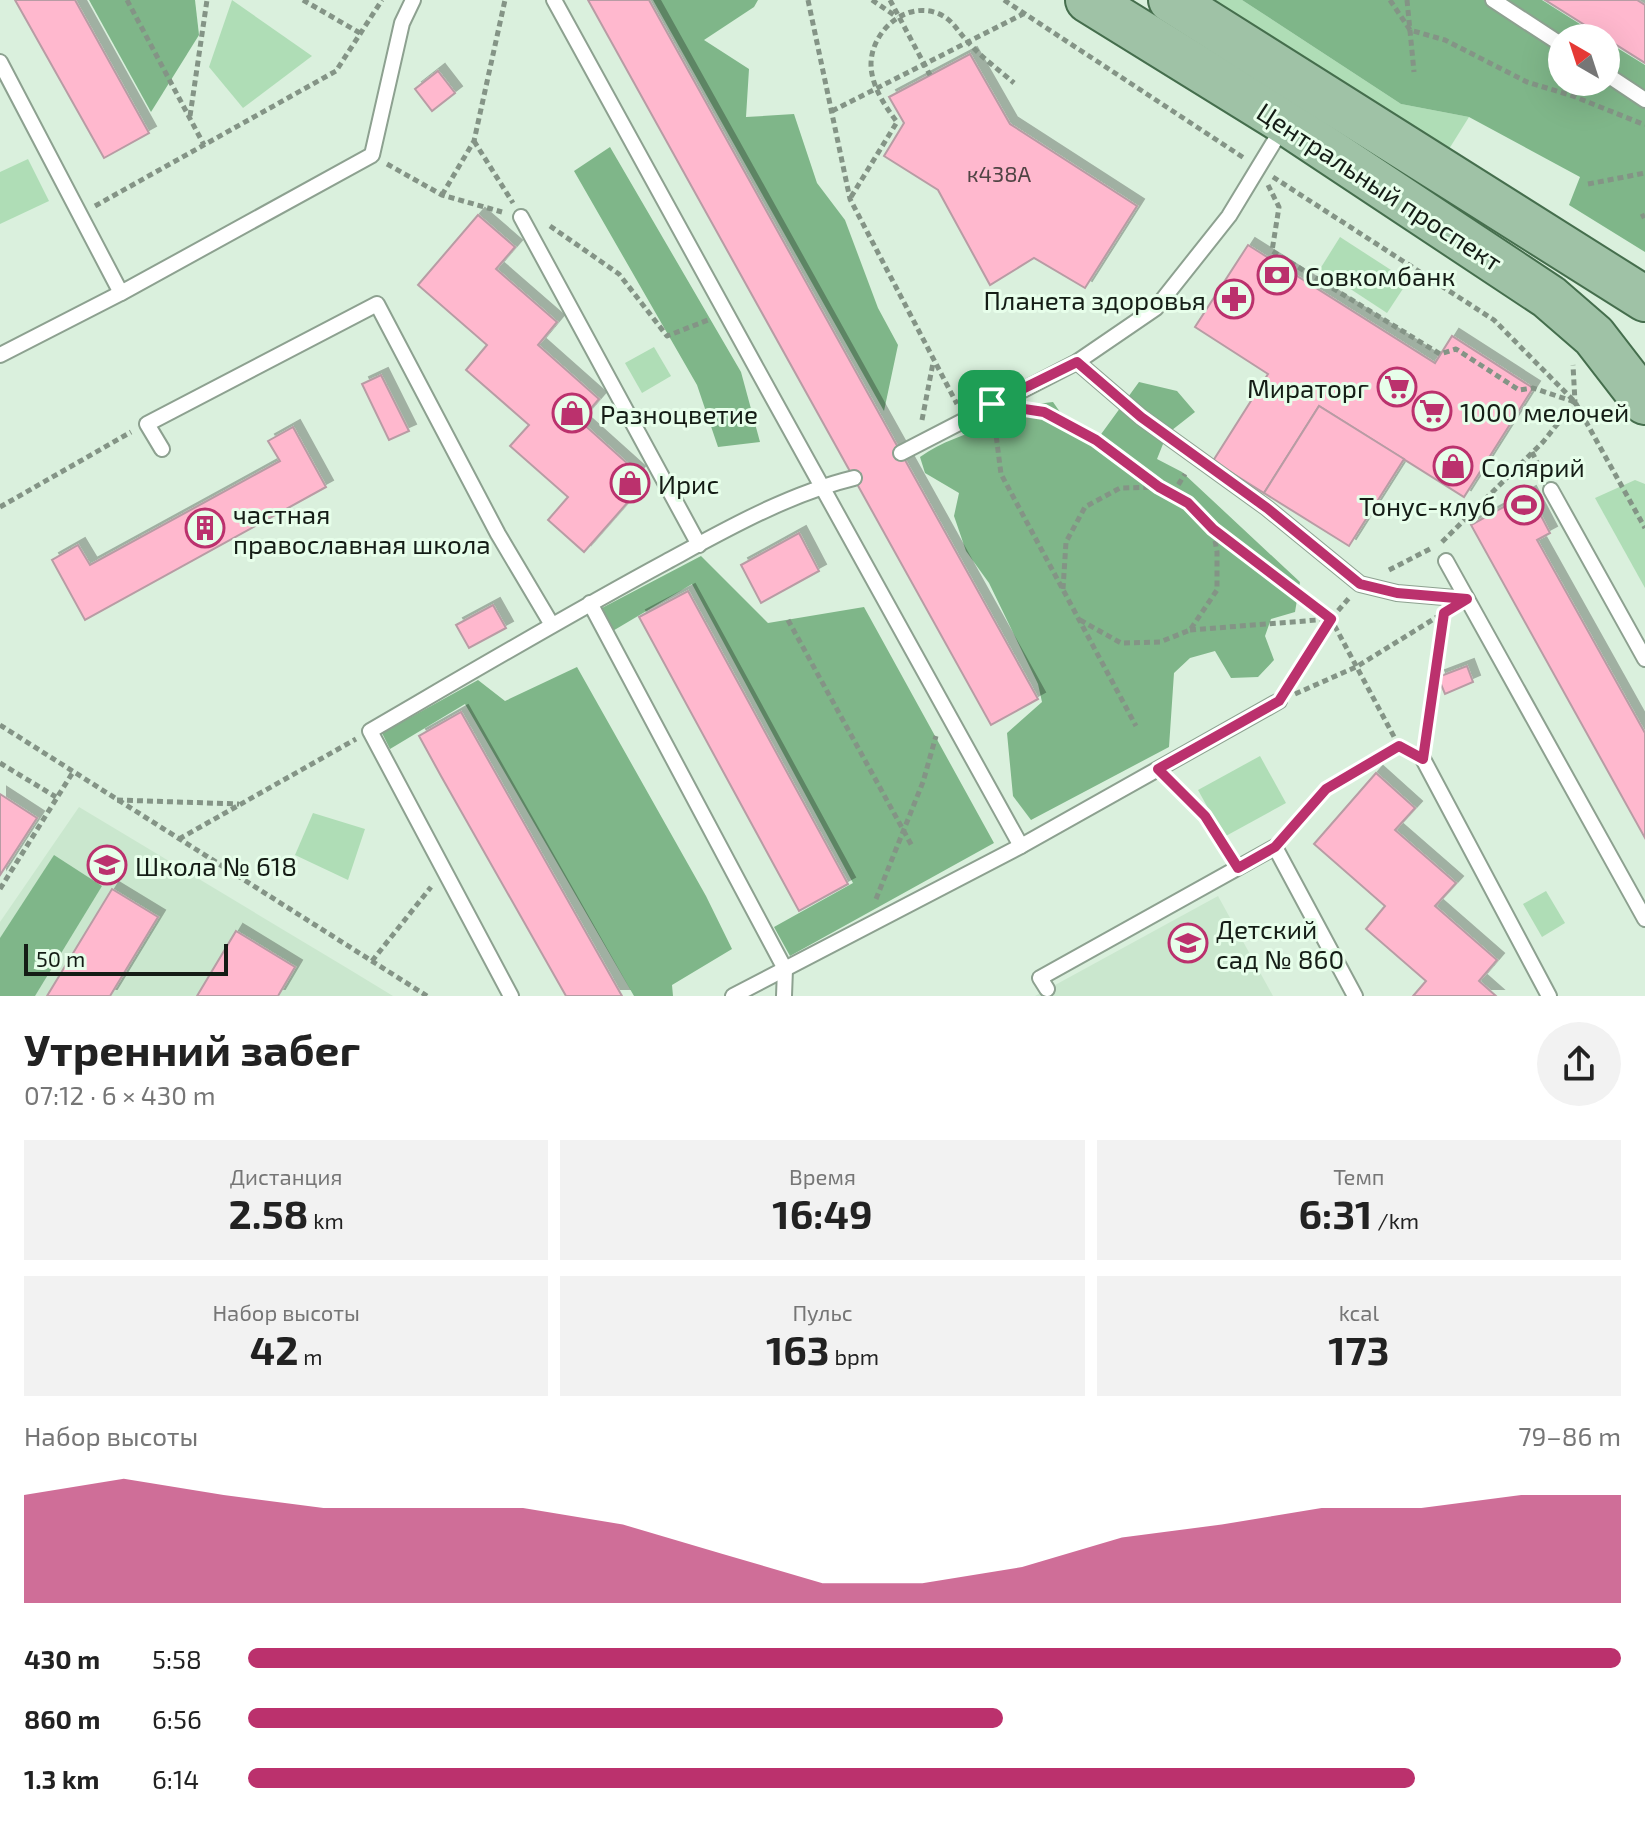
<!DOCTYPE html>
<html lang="ru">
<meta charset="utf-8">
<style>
body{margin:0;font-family:"Exo 2",sans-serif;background:#f2f2f2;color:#222;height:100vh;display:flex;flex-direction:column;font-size:30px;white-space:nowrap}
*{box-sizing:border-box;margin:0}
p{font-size:26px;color:#767676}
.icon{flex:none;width:44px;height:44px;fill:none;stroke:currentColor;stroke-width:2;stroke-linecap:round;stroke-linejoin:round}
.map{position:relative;height:996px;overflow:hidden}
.sheet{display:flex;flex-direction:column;background:#fff;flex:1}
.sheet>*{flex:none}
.needle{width:52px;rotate:321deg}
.tools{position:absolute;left:1548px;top:24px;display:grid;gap:16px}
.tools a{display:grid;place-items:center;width:72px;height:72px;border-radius:50%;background:#fff;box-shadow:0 8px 32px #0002;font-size:40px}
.scale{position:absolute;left:24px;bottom:20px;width:204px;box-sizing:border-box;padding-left:8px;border:4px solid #151d16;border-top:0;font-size:22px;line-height:28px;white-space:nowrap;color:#151d16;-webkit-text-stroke:6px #e7feea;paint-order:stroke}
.pin{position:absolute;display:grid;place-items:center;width:68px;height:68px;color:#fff;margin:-34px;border-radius:16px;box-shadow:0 4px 12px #0006}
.round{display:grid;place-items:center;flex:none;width:84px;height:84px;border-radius:42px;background:#f2f2f2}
.summary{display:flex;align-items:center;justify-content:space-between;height:136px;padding:0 24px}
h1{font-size:44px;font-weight:700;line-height:60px}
.metrics{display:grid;grid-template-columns:repeat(3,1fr);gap:12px;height:136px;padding:8px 24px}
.metrics div{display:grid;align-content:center;border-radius:0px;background:#f2f2f2;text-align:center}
.metrics b{font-size:40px;font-weight:700}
.metrics small{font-size:22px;font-weight:400}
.metrics p{font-size:22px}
.chart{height:224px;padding:16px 24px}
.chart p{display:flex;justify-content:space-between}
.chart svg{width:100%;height:144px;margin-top:8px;fill:#bb316d;opacity:.7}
ul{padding:0 24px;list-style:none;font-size:26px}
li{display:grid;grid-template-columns:128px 96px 1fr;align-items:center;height:60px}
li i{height:20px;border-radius:10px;background:#bb316d}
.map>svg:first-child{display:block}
.built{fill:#cae7ce}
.green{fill:#afddb6}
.forest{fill:#7fb689}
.building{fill:#ffb8ce;stroke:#b89ca4;stroke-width:2;filter:url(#shadow)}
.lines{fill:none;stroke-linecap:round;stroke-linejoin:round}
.service-casing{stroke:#8da190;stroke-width:18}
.primary-casing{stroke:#456e4d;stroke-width:48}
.path{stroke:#849486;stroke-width:5;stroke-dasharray:6 4;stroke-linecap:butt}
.service{stroke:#fff;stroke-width:14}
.primary{stroke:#9fc2a6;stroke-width:44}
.route-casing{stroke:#fff;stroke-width:16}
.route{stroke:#bb316d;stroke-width:10}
.labels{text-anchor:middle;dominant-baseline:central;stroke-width:6;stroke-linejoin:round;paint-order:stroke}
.number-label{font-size:22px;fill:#504444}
.street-label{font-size:26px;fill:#151d16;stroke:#e7feea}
.poi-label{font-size:26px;fill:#151d16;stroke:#e7feea;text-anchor:start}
</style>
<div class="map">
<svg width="1645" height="996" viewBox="0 0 1645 996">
<defs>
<filter id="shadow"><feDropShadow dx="7" dy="-7" stdDeviation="0" flood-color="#0004"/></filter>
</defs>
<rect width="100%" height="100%" fill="#daf0dd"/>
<g class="built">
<polygon points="79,807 347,968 393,996 0,996 0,922"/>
<polygon points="1218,896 1273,996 1035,996"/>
</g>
<g class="green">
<polygon points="232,0 312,56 243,108 209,67"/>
<polygon points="1209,0 1242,0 1401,104 1469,117 1449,149"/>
<polygon points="28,159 49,201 0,224 0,172"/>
<polygon points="1340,237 1408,281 1387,313 1320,269"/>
<polygon points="654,347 671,376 642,393 625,363"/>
<polygon points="1635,480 1645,484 1645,588 1595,498"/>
<polygon points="1260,756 1286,803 1224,837 1198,790"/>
<polygon points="313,813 365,829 348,880 295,855"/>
<polygon points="1546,891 1565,923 1542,937 1523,904"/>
</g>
<g class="forest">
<polygon points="89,0 195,0 199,35 151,112"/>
<polygon points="653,0 758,0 754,7 704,40 749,69 746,117 794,114 817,183 845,220 878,308 898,345 884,411"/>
<polygon points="1242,0 1542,0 1602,38 1562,38 1562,82 1606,82 1606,41 1645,65 1645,252 1569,205 1580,177 1469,117 1401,104"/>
<polygon points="610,147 741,372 760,442 718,447 697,385 574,171"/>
<path d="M1139,382L1177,391L1195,412L1167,434L1157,459L1182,472L1300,582L1295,612L1271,619L1265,636L1274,660L1258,677L1231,678L1215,651L1190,658L1174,673L1169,747L1031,820L1013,796L1007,733L1042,702L1038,684L989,583L966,551L954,516L959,493L925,473L920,457C942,441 965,435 989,426C1016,415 1021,405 1053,402L1069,425L1099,437Z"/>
<polygon points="701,556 768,623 864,607 994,843 790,956 774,927 853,883 692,584 611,632 600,609"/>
<polygon points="577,667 706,896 732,949 672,985 673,996 634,996 465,704 390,749 382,733 478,680 505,701"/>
<polygon points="54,855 102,886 35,996 0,996 0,938"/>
</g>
<g class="building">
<polygon points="15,0 75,0 149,133 104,158"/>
<polygon points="588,0 649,0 1038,699 991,725"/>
<polygon points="1545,0 1637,0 1645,5 1645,63"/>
<polygon points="970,54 1010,124 1137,206 1085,288 1034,258 990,285 938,190 884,156 904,123 889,97"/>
<polygon points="438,71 455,93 432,111 415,89"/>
<polygon points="478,215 515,247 496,269 557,322 538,345 599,399 580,421 638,473 619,495 628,502 584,552 548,520 568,497 510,446 529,425 466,370 487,345 418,285"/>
<polygon points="1248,245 1435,363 1452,336 1533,388 1464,497 1319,406 1264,493 1213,461 1268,374 1195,327"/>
<polygon points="381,375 409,431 389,440 362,384"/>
<polygon points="1319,406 1404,459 1349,546 1264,493"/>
<polygon points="293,427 326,487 85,620 52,560 78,545 90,565 280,461 268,441"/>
<polygon points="1529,493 1550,533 1537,540 1645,733 1645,838 1471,525"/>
<polygon points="799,533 819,571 761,603 741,565"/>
<polygon points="688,591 848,884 799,911 639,617"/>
<polygon points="493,605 506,628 469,648 456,625"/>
<polygon points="1467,666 1473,682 1445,694 1438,677"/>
<polygon points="461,712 622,996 566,996 441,776 419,736"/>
<polygon points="1376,773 1415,808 1395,830 1456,883 1435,906 1497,960 1479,981 1496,996 1413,996 1426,981 1366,929 1385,906 1314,844"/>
<polygon points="0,794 37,818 0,875"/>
<polygon points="112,889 158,917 110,996 47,996"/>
<polygon points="236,931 295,967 278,996 197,996"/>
</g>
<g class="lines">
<defs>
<g id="service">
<path d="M554,0C710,282 863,565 1021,846"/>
<polyline points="1493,0 1562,45"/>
<polyline points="0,62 121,293"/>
<polyline points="1606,74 1645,100"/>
<polyline points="521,217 699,545"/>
<polyline points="0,355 121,293 372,155 402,23 413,0"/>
<polyline points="1077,362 1141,417 1267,508 1360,584 1397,593 1467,599"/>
<polyline points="162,449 147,424 377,304 498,534 552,625"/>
<polyline points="901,453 1077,362 1156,308 1229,216 1283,127"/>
<polyline points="1551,490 1645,659"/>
<polyline points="1446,561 1645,919"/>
<polyline points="590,603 785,969 784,996"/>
<polyline points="1423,759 1549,996"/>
<polyline points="1047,989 1040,978 1275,847 1355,996"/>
<path d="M511,996L370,731C468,674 566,616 666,562C725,530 788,494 854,478"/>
<polyline points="733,996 1021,846 1279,701"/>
</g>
<g id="primary">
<polyline points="1088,0 1285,122 1549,297 1594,336 1645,402"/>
<polyline points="1171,0 1645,299"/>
</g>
</defs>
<use href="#service" class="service-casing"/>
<use href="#primary" class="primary-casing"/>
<g class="path">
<polyline points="127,0 204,145"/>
<polyline points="303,0 360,33"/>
<polyline points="808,0 850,199 957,404"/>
<polyline points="872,0 897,17"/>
<polyline points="890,0 930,75"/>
<polyline points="1004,0 1244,158"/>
<polyline points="1390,0 1410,30 1445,40 1527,82 1573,96 1645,125"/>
<polyline points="1407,0 1414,72"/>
<polyline points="832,111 1023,14"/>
<polyline points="190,116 207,0"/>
<polyline points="474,141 513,203"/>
<polyline points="387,164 442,195 502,212"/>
<polyline points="1273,177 1494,320 1575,402 1645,528"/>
<polyline points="1588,184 1645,173"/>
<polyline points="1268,185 1279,207 1272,251 1440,354 1456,349 1519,390 1533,388 1575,402"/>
<polyline points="442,195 474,141 505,0"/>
<path d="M851,197L897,122C885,106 872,87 871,66C870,33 904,1 937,13C953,19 957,31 968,42C981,57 999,70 1014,83"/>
<polyline points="95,206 336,71 382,0"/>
<polyline points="1641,217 1645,215"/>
<polyline points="550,226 619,274 667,336 708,320"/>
<polyline points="1027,409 1044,412 1096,440 1159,487 1188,503 1213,529 1331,619 1399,746 1407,750"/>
<polyline points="922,420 933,363"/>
<polyline points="995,427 1001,474 1136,726"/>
<polyline points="1532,452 1544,476"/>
<polyline points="1173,493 1185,474"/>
<polyline points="0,507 131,432"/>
<polyline points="1442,542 1543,442 1575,402 1573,365"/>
<polyline points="1389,570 1430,549"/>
<polyline points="1063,589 1066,542 1085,507 1120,488 1159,487"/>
<polyline points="788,620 912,846"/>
<polyline points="1080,620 1121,643 1160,642 1190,630 1217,590 1217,552 1213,529"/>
<polyline points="1190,630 1330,619"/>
<polyline points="1289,686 1331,619 1349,598"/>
<polyline points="1295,694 1356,667 1437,617"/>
<polyline points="0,725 427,996"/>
<polyline points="1425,743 1444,615"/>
<polyline points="0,763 56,797"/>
<polyline points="1173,784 1205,816 1229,853"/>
<polyline points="117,800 239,804"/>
<polyline points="1288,833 1326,789 1399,746"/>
<polyline points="179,839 356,739"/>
<polyline points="0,889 73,772"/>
<polyline points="876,899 923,782 936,736"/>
<polyline points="372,961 431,887"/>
</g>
<use href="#service" class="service"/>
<use href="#primary" class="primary"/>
</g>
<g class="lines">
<defs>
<polygon id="route" points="1077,362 1141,417 1267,508 1360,584 1397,593 1467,599 1444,613 1423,759 1399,746 1326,789 1275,847 1238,868 1205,816 1158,769 1279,701 1331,619 1213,529 1188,503 1159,487 1096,440 1044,412 992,404"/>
</defs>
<use href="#route" class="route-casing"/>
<use href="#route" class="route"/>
</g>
<defs>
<symbol id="bank-ring" viewBox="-11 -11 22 22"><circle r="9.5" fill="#e7feea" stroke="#bb316d" stroke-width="1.5"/><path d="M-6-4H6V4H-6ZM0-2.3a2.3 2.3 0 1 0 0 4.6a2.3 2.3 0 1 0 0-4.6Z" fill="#bb316d"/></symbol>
<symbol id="pharmacy-ring" viewBox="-11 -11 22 22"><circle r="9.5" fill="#e7feea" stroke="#bb316d" stroke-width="1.5"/><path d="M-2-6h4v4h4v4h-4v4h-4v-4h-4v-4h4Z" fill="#bb316d"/></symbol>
<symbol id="supermarket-ring" viewBox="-11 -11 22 22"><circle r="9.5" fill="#e7feea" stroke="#bb316d" stroke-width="1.5"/><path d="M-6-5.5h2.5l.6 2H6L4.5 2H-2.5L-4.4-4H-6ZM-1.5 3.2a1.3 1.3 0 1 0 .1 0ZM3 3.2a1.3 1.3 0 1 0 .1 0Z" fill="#bb316d"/></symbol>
<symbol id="shop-ring" viewBox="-11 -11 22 22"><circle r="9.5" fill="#e7feea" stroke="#bb316d" stroke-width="1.5"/><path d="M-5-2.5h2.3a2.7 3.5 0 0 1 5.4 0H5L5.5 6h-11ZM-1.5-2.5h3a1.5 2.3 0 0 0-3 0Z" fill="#bb316d"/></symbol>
<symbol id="stadium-ring" viewBox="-11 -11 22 22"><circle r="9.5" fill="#e7feea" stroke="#bb316d" stroke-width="1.5"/><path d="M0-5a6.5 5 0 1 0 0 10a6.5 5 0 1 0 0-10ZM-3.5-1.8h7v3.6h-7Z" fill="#bb316d"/></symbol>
<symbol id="building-ring" viewBox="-11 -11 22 22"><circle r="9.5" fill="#e7feea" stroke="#bb316d" stroke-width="1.5"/><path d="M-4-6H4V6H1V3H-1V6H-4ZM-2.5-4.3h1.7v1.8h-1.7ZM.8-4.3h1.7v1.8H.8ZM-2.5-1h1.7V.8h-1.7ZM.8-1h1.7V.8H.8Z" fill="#bb316d"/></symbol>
<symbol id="school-ring" viewBox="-11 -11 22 22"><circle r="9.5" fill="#e7feea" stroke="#bb316d" stroke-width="1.5"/><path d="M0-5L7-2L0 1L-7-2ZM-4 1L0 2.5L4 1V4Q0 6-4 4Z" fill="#bb316d"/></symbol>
</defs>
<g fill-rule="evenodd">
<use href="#bank-ring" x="1255" y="253" width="44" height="44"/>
<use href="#pharmacy-ring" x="1212" y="277" width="44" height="44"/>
<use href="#supermarket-ring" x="1375" y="365" width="44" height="44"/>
<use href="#supermarket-ring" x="1410" y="389" width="44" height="44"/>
<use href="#shop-ring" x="550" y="391" width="44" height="44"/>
<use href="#shop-ring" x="1431" y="444" width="44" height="44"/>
<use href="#shop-ring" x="608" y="461" width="44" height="44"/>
<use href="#stadium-ring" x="1502" y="483" width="44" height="44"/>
<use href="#building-ring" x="183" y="506" width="44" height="44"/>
<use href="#school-ring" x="85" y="843" width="44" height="44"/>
<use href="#school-ring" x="1166" y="921" width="44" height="44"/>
</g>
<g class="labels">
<g class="number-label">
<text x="999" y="173">к438А</text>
</g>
<g class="street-label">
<text transform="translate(1380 186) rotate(33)">Центральный проспект</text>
</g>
<g class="poi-label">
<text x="1305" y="275">Совкомбанк</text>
<text x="1206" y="299" text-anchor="end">Планета здоровья</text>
<text x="1369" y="387" text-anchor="end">Мираторг</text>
<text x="1460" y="411">1000 мелочей</text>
<text x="600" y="413">Разноцветие</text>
<text x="1481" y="466">Солярий</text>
<text x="658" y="483">Ирис</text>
<text x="1496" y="505" text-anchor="end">Тонус-клуб</text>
<text x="233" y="513">частная<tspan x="233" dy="30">православная школа</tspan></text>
<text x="135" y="865">Школа № 618</text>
<text x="1216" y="928">Детский<tspan x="1216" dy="30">сад № 860</tspan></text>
</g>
</g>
</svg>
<div class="tools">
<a><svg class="needle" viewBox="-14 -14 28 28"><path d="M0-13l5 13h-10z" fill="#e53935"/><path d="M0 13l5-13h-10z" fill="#767676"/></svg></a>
</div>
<div class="scale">50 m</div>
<div class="pin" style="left:992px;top:404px;background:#1e9e55"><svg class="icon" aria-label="arrive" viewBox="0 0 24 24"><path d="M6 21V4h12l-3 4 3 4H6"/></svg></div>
</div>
<section class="sheet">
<div class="summary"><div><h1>Утренний забег</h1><p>07:12 · 6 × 430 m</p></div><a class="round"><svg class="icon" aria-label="share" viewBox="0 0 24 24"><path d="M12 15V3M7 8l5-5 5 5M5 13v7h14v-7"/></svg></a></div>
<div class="metrics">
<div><p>Дистанция</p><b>2.58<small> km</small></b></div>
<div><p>Время</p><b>16:49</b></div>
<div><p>Темп</p><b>6:31<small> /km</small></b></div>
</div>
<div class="metrics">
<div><p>Набор высоты</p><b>42<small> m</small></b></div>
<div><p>Пульс</p><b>163<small> bpm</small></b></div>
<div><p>kcal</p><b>173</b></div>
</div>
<div class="chart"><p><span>Набор высоты</span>79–86 m</p>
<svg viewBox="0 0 160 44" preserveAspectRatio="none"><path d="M0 44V11L10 6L20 11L30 15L40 15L50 15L60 20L70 29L80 38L90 38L100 33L110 24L120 20L130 15L140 15L150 11L160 11V44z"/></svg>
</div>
<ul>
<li><b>430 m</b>5:58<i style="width:100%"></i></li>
<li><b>860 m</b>6:56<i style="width:55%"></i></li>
<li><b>1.3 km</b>6:14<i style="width:85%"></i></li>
</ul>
</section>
